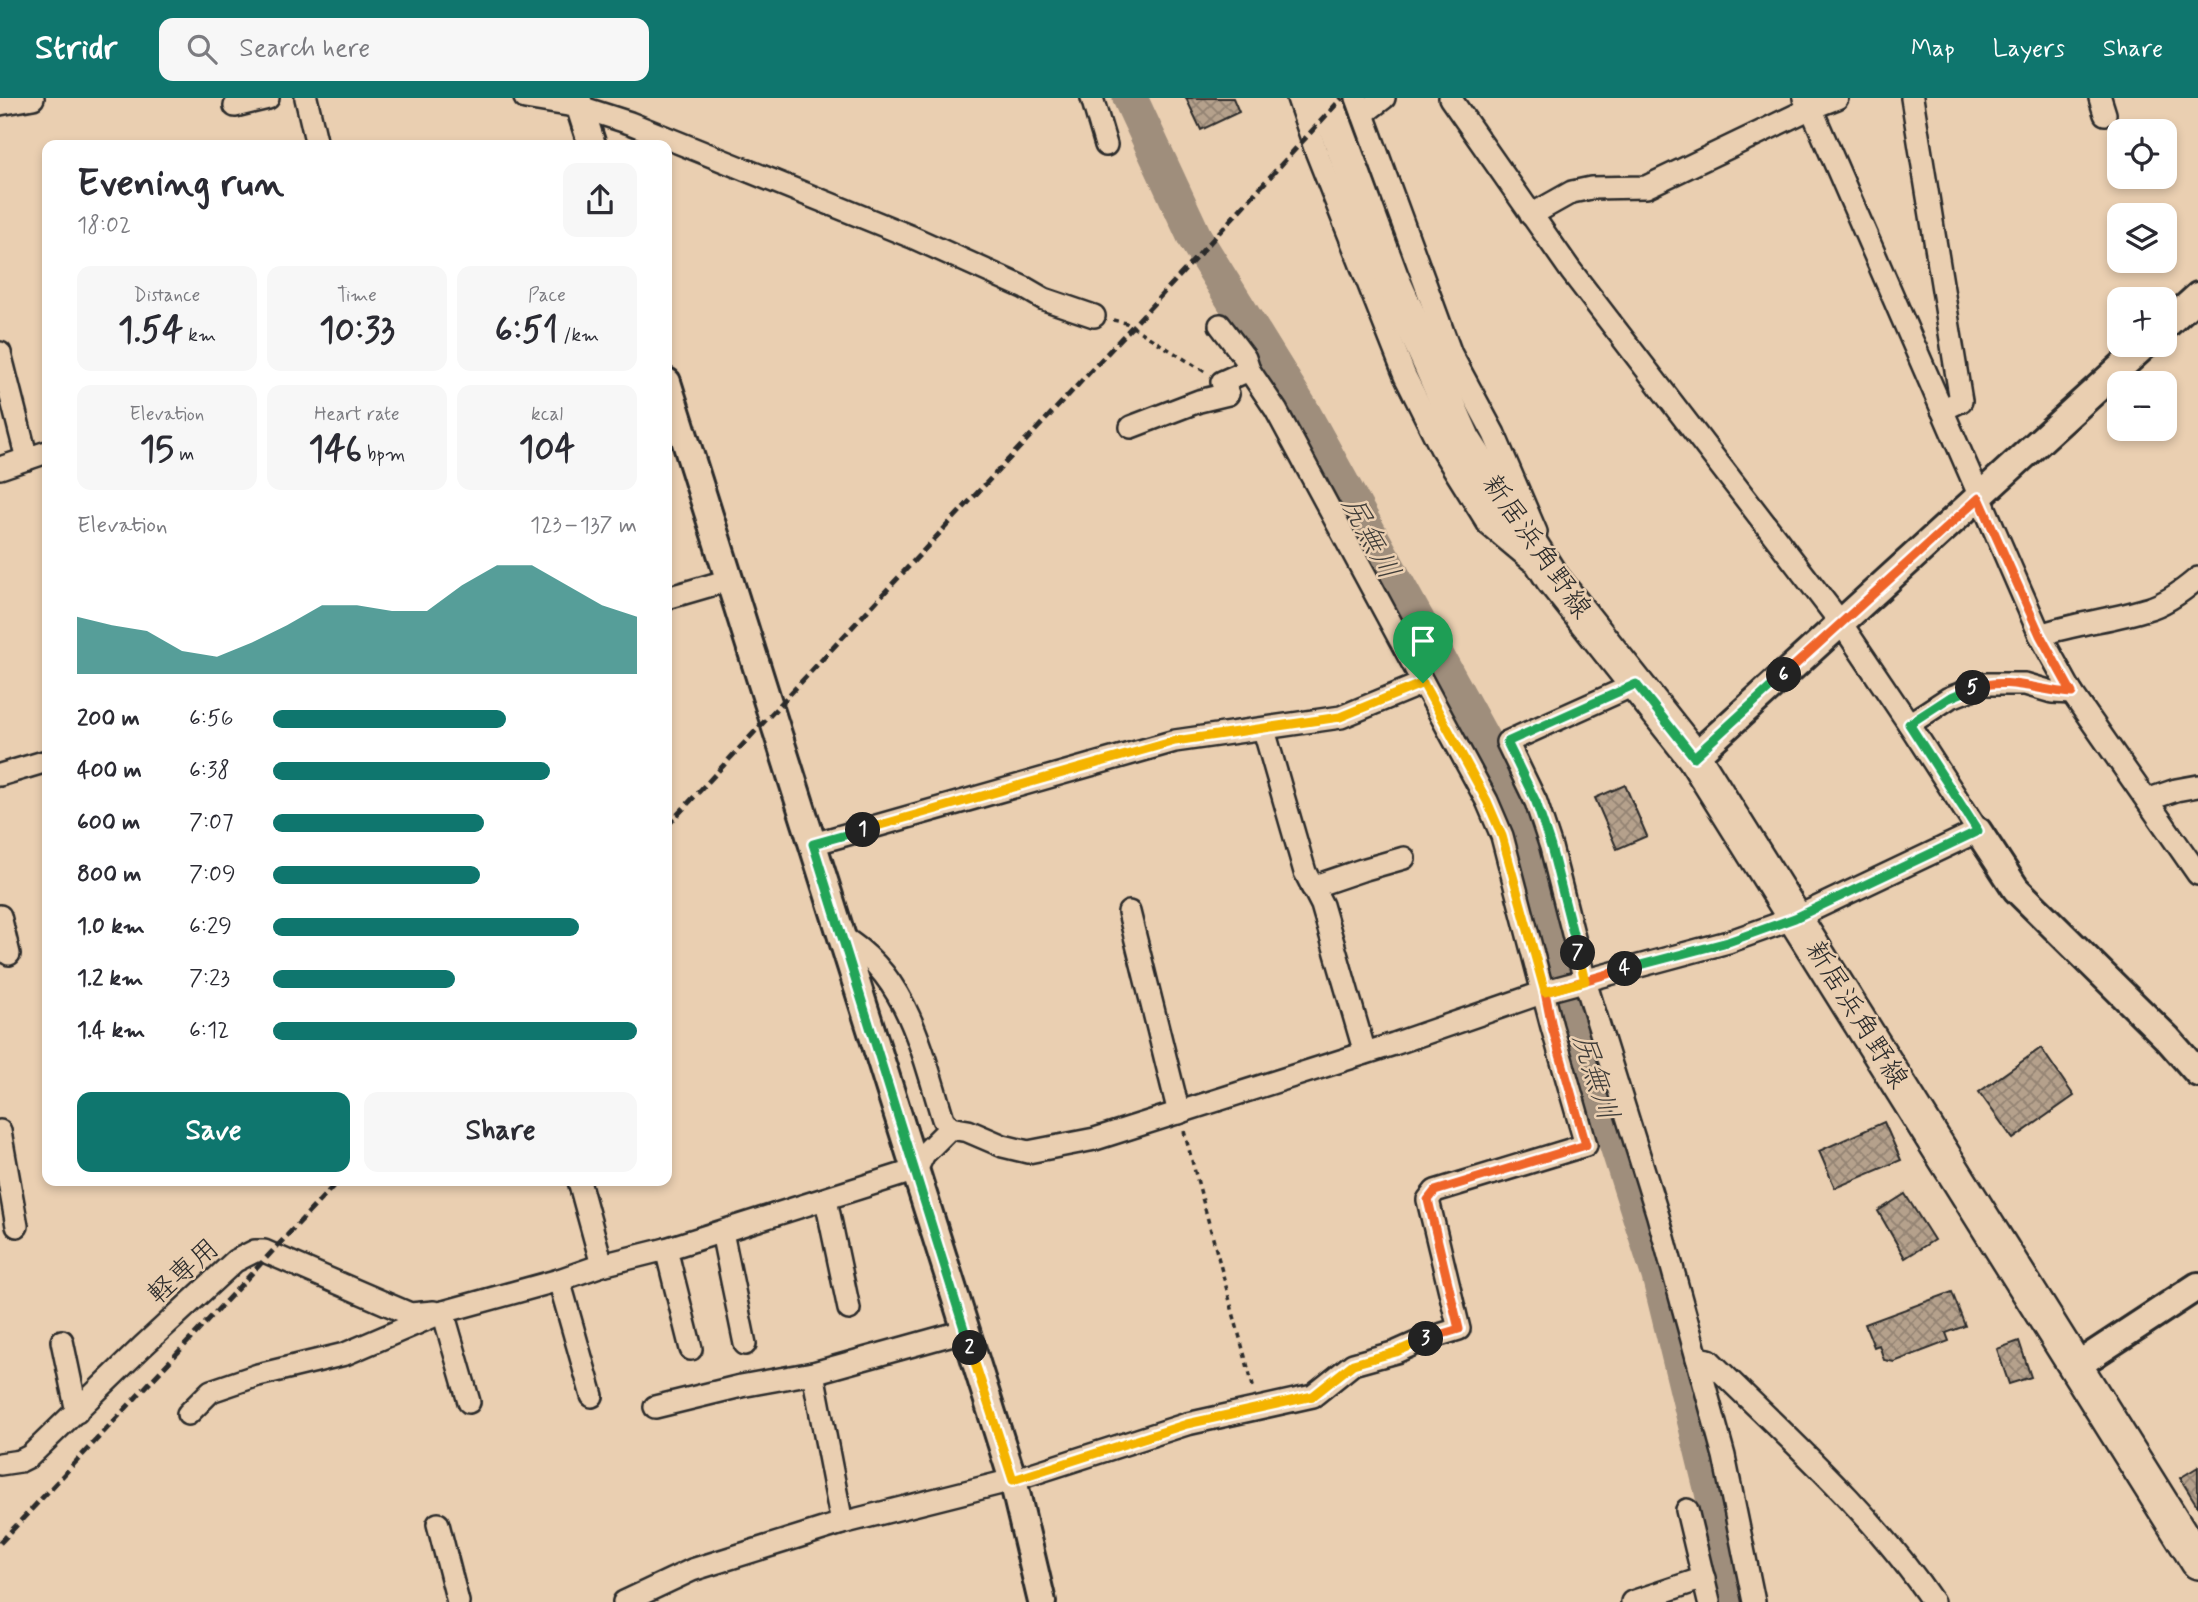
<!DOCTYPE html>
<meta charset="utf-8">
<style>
body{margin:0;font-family:Mynerve,"Klee One",sans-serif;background:#f7f7f7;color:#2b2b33;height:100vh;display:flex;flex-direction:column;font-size:26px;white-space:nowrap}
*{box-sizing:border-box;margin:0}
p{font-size:23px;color:#7c7c81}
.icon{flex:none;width:38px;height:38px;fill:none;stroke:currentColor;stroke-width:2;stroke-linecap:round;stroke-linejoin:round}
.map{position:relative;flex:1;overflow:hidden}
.side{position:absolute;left:42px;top:42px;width:630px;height:1046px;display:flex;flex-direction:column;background:#fff;border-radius:14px;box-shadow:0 4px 10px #0003}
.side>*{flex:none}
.fabs{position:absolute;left:2107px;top:21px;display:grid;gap:14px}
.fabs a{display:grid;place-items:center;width:70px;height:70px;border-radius:14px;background:#fff;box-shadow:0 4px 10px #0003;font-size:35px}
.pin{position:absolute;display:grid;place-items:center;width:60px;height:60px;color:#fff;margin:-72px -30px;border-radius:50% 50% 50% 0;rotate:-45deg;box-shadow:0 0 7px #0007}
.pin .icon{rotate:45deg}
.km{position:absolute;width:35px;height:35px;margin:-18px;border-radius:50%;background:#222;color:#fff;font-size:19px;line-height:35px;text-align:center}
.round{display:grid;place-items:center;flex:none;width:74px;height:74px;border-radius:14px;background:#f7f7f7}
.summary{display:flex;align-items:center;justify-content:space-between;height:119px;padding:0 35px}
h1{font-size:38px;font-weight:800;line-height:52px}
.stats{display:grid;grid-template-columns:repeat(3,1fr);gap:10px;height:119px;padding:7px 35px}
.stats div{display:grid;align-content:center;border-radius:14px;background:#f7f7f7;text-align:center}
.stats b{font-size:35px;font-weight:800}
.stats small{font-size:19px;font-weight:400}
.stats p{font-size:19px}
.chart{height:196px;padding:14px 35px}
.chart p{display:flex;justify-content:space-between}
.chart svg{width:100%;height:126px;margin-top:7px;fill:#0f766e;opacity:.7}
.button{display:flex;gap:14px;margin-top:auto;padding:14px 35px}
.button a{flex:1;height:80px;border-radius:14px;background:#0f766e;color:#fff;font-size:28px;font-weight:800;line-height:80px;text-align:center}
.button a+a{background:#f7f7f7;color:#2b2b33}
ul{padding:0 35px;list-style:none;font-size:23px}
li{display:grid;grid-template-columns:112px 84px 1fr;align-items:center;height:52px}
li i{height:18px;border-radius:9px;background:#0f766e}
header{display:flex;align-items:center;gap:42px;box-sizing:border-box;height:98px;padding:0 35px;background:#0f766e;color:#fff}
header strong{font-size:33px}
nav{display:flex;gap:38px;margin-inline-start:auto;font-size:24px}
.search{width:490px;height:63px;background:#f7f7f7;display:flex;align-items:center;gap:18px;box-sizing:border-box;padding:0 24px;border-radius:14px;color:#7c7c81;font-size:26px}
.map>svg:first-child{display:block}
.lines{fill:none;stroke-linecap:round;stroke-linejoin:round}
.river{stroke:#9f8e7c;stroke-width:35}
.building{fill:url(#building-cross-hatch);stroke:#2b2b2b;stroke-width:2}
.minor-casing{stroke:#2b2b2b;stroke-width:26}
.tertiary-casing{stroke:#2b2b2b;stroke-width:32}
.primary-casing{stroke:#2b2b2b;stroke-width:38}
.path{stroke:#2b2b2b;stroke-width:3.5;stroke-dasharray:5 5;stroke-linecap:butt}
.minor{stroke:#eacfb1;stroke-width:21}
.tertiary{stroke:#eacfb1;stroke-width:26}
.primary{stroke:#eacfb1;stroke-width:33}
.rail{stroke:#2b2b2b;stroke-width:5;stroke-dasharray:10 5;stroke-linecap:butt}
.split-1-casing{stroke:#fff;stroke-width:14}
.split-2-casing{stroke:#fff;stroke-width:14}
.split-3-casing{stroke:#fff;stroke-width:14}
.split-4-casing{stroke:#fff;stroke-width:14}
.split-5-casing{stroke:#fff;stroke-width:14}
.split-6-casing{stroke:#fff;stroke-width:14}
.split-7-casing{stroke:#fff;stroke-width:14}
.split-8-casing{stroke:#fff;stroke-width:14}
.split-1{stroke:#f5b400;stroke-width:9}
.split-2{stroke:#22a559;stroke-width:9}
.split-3{stroke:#f5b400;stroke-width:9}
.split-4{stroke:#f0652b;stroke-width:9}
.split-5{stroke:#22a559;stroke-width:9}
.split-6{stroke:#f0652b;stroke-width:9}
.split-7{stroke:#22a559;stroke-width:9}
.split-8{stroke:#f5b400;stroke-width:9}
.labels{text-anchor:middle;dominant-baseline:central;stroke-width:5;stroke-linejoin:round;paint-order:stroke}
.street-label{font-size:28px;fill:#2b2b2b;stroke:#eacfb1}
.water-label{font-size:30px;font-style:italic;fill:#423f3b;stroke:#eacfb1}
</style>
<header>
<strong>Stridr</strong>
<div class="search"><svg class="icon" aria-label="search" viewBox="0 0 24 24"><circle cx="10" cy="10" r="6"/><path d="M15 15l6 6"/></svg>Search here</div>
<nav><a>Map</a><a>Layers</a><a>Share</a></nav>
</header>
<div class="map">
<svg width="2198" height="1504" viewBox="0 0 2198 1504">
<defs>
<pattern id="building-cross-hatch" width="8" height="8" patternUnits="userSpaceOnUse" patternTransform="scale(1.75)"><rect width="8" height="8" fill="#b5a18c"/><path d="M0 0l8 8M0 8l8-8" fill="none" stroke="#938373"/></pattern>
</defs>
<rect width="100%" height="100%" fill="#eacfb1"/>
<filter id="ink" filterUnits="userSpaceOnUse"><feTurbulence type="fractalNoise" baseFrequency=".0143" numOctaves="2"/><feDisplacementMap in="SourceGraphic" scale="14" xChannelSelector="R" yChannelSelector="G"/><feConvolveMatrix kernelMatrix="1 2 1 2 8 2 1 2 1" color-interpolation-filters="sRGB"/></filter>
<g filter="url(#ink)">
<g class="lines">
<polyline class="river" points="1130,0 1195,140 1301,311 1483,642 1519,716 1582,939 1659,1178 1712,1394 1734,1504"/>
</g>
<g class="building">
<polygon points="1186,0 1233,0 1239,14 1201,32"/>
<polygon points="1625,687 1647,738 1617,751 1595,700"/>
<polygon points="2041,950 2074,998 2013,1041 1979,994"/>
<polygon points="1884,1024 1901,1062 1835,1090 1819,1053"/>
<polygon points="1905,1096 1934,1142 1905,1160 1878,1113"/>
<polygon points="1952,1194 1965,1228 1946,1235 1949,1243 1894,1264 1884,1262 1879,1247 1874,1249 1865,1226"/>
<polygon points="2019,1243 2031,1279 2009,1286 1997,1251"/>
<polygon points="2198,1369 2198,1409 2180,1380"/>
</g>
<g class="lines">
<defs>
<g id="minor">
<polyline points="306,0 317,47"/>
<polyline points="525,0 580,9 630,25 912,139 1025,190 1044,201 1094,218"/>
<polyline points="1092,0 1106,47"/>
<polyline points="1298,0 1316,53 1405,278 1441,350 1489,427 1532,463"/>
<polyline points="1357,0 1451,256 1494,336 1536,434"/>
<polyline points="1804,0 1811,10 2040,537 2072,595 2198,776"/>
<polyline points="1912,0 1961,303 1942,312"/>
<polyline points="2100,0 2105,16"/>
<polyline points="0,6 33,0"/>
<polyline points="235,8 268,0"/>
<polyline points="1363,16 1384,0"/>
<polyline points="1531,117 1572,94 1591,90 1646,89 1811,10 1837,0"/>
<polyline points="1220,227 1245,260 1249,272"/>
<polyline points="0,255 27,361"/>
<polyline points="0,370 47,354"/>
<polyline points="667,500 729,482"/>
<path d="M2040,537C2075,525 2112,522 2147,511C2165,506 2184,492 2198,480"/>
<polyline points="1636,586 1507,644 1536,704 1551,749 1585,883 1658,1118 1724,1358 1754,1504"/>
<polyline points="1909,626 1949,600 1985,586 2025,586 2052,594 2072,595"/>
<polyline points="1264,632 1305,774 1322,807 1365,955"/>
<polyline points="0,677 47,663"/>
<polyline points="2147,702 2176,692 2198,688"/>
<polyline points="813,746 1175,643 1341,619 1423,585"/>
<polyline points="1312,789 1362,772 1404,760"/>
<polyline points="1129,814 1179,1015"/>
<polyline points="0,818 9,856"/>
<path d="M842,839C907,877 922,953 943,1021L950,1030"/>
<polyline points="0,1033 17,1128"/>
<polyline points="579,1083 602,1167"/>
<polyline points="826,1102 849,1211"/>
<polyline points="722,1134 745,1246"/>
<polyline points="666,1151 691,1251"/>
<polyline points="559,1182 592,1298"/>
<polyline points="443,1214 469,1304"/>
<polyline points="62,1243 77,1314"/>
<path d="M1697,1260L1709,1262C1788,1340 1871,1413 1933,1504"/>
<polyline points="813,1275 842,1425"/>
<polyline points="655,1309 741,1288 813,1275 964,1233"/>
<polyline points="188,1316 211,1293 258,1277 345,1256 443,1214 559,1182 602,1167 666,1151 916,1072 924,1056 950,1030 968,1033 1003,1048 1028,1054 1095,1041 1394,946 1550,892 1728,844 1795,820 1978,733 1909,626 1841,525 1571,173 1450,0"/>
<polyline points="0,1366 20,1363 30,1358 142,1249 235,1163 255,1153 264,1153 410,1216 434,1214"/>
<polyline points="1687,1412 1709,1504"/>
<polyline points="438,1426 458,1504"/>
<polyline points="624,1504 692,1472 842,1425 1013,1382 1187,1326 1313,1298 1353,1266 1396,1254 1423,1242 1459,1231 1428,1102 1435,1093 1586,1047 1552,929 1502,738 1487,703 1276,312 1249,272 1222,284 1228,296 1199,303 1131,329"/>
<polyline points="1632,1504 1704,1480"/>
</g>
<g id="tertiary">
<polyline points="577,0 592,47"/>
<polyline points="2165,228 2198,198"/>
<polyline points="667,284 1013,1382 1042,1504"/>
<polyline points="1694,659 2145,247"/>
<polyline points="1978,733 2016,791 2168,941 2198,975"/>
<polyline points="2076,1268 2198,1188"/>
</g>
<polyline id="primary" points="1325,0 1391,178 1464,342 1552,480 1694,659 2198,1464"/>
</defs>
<use href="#minor" class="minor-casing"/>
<use href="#tertiary" class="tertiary-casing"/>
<use href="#primary" class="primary-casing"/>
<g class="path">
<polyline points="1113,222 1126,225 1207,275"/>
<polyline points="1184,1033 1254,1292"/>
</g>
<use href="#minor" class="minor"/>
<use href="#tertiary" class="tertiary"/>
<use href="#primary" class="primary"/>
<g class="rail">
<polyline points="667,728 1183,174 1342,0"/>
<polyline points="0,1445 338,1083"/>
</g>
</g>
</g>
<g class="lines" filter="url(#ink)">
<defs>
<polyline id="split-1" points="863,732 1175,643 1340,619 1423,585"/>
<polyline id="split-2" points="863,732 813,746 970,1250"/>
<polyline id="split-3" points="970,1250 1013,1382 1187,1326 1313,1298 1353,1266 1396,1254 1426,1241"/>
<polyline id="split-4" points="1426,1241 1459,1231 1428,1102 1435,1093 1586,1047 1552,929 1545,894 1625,871"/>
<polyline id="split-5" points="1625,871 1728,844 1795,820 1978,733 1909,626 1949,600 1973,590"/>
<path id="split-6" d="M1784,577L1979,400L2040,537L2072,595C2039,593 2007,578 1973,590"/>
<polyline id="split-7" points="1578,855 1551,749 1536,704 1507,644 1636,586 1694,659 1784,577"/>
<polyline id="split-8" points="1423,585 1487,703 1502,738 1545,894 1585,883 1578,855"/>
</defs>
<use href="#split-1" class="split-1-casing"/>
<use href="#split-2" class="split-2-casing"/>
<use href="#split-3" class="split-3-casing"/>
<use href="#split-4" class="split-4-casing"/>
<use href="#split-5" class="split-5-casing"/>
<use href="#split-6" class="split-6-casing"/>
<use href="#split-7" class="split-7-casing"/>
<use href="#split-8" class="split-8-casing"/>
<use href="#split-1" class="split-1"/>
<use href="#split-2" class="split-2"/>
<use href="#split-3" class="split-3"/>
<use href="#split-4" class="split-4"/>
<use href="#split-5" class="split-5"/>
<use href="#split-6" class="split-6"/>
<use href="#split-7" class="split-7"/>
<use href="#split-8" class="split-8"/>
</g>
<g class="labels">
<g class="street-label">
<text transform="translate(1536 449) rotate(55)">新居浜角野線</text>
<text transform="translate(1856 917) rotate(58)">新居浜角野線</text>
<text transform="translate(184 1174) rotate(-41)">軽専用</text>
</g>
<g class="water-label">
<text transform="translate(1370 440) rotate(62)">尻無川</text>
<text transform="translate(1595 979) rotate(72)">尻無川</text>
</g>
</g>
</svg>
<div class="fabs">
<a><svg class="icon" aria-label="locate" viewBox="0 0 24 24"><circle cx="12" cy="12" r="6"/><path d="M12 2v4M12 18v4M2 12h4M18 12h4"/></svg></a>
<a><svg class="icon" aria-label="layers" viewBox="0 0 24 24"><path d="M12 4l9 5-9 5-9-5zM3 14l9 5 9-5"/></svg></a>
<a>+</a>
<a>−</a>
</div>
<div class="pin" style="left:1423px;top:585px;background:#1e9e55"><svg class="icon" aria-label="arrive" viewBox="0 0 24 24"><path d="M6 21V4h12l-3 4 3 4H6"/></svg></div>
<b class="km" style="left:863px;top:732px">1</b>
<b class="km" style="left:970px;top:1250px">2</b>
<b class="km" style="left:1426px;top:1241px">3</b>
<b class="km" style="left:1625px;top:871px">4</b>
<b class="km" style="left:1973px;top:590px">5</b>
<b class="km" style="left:1784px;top:577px">6</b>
<b class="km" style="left:1578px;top:855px">7</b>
<section class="side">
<div class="summary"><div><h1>Evening run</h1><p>18:02</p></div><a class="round"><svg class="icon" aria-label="share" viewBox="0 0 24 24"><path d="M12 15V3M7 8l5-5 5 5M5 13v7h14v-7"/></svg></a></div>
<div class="stats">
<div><p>Distance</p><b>1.54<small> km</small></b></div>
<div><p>Time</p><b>10:33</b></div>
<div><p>Pace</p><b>6:51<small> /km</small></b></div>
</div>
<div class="stats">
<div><p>Elevation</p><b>15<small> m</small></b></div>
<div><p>Heart rate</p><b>146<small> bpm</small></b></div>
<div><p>kcal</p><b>104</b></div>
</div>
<div class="chart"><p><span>Elevation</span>123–137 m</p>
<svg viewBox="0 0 160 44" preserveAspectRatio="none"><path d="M0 44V24L10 27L20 29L30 36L40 38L50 33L60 27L70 20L80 20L90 22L100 22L110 13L120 6L130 6L140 13L150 20L160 24V44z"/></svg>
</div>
<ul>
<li><b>200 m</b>6:56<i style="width:64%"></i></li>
<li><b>400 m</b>6:38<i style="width:76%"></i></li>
<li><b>600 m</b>7:07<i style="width:58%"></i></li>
<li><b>800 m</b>7:09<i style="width:57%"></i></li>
<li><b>1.0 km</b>6:29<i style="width:84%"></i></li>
<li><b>1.2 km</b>7:23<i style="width:50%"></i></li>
<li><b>1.4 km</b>6:12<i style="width:100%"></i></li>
</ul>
<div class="button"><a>Save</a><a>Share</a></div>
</section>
</div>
